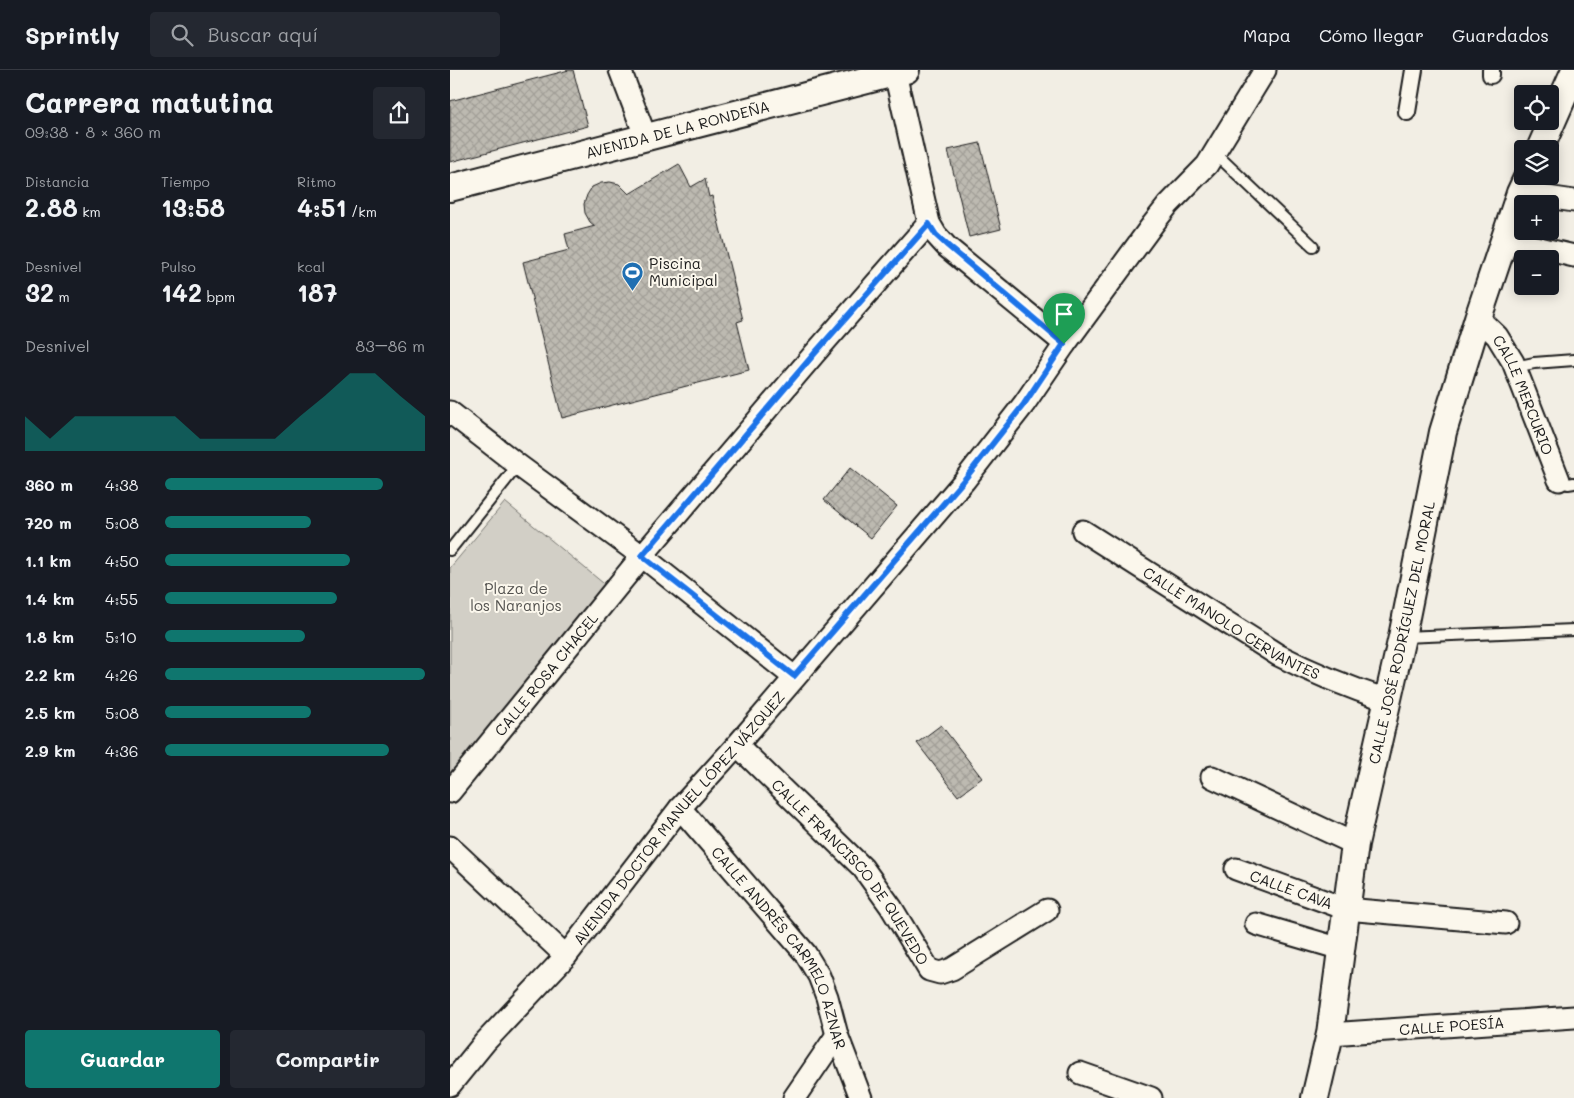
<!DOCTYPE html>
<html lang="es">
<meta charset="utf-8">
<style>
body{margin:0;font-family:Mali,sans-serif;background:#242831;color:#f1f3f6;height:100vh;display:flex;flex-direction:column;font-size:19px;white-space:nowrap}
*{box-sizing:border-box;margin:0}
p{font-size:16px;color:#9ea1a6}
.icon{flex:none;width:28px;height:28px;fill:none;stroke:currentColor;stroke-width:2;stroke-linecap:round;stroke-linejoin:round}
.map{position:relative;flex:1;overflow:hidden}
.sheet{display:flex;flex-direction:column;background:#171b24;width:450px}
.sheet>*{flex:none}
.controls{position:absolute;left:1064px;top:15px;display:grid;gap:10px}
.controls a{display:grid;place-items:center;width:45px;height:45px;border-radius:5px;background:#171b24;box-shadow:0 2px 12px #0003;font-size:25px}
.pin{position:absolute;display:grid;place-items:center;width:42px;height:42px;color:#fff;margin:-51px -21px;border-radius:50% 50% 50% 0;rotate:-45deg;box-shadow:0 0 5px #0007}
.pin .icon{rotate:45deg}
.round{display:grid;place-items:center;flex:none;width:52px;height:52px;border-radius:5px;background:#242831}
.headline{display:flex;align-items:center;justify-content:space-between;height:85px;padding:0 25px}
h1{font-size:28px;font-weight:700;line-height:38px}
.figures{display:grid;grid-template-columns:repeat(3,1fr);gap:8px;height:85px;padding:5px 25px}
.figures div{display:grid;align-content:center}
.figures b{font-size:25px;font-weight:700}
.figures small{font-size:14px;font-weight:400}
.figures p{font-size:14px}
.chart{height:140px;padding:10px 25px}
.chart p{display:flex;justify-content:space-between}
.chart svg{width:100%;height:90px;margin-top:5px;fill:#0f766e;opacity:.7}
.cta{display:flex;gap:10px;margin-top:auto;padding:10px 25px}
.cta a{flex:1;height:58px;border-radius:5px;background:#0f766e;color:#fff;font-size:20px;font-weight:700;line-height:58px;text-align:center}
.cta a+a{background:#242831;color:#f1f3f6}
ul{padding:0 25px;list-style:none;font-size:16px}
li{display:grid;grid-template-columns:80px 60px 1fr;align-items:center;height:38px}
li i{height:12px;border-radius:6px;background:#0f766e}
header{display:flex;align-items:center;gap:30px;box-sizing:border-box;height:70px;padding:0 25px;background:#171b24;border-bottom:1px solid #363941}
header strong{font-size:24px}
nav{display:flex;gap:28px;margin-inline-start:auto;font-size:18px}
.search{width:350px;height:45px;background:#242831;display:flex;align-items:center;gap:12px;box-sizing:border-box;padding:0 18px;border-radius:5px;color:#9ea1a6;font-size:19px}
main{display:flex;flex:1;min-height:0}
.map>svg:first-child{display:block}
.green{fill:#d2cfc6;stroke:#777671}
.building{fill:url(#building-cross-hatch);stroke:#1c1c1c}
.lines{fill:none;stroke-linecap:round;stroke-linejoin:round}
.service-casing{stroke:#1c1c1c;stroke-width:14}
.pedestrian-casing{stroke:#1c1c1c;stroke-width:20}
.minor-casing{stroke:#1c1c1c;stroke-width:25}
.tertiary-casing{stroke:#1c1c1c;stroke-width:30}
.service{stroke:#fbf7ec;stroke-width:10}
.pedestrian{stroke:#fbf7ec;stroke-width:16}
.minor{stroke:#fbf7ec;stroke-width:21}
.tertiary{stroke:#fbf7ec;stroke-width:26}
.route-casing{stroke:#fff;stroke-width:10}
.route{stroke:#1a73e8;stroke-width:6}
.labels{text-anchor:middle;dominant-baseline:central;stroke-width:4;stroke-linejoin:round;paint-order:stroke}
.street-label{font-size:15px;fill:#1c1c1c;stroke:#fbf7ec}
.poi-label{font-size:15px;fill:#1c1c1c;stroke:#fbf7ec;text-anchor:start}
.park-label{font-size:15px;fill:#53524f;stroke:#fbf7ec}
</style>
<header>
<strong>Sprintly</strong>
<div class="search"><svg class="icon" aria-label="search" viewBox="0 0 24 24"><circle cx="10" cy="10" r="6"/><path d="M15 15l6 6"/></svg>Buscar aquí</div>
<nav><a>Mapa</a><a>Cómo llegar</a><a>Guardados</a></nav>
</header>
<main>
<section class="sheet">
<div class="headline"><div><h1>Carrera matutina</h1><p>09:38 · 8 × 360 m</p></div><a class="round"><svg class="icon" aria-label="share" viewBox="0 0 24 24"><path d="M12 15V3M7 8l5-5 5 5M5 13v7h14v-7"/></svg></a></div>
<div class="figures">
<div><p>Distancia</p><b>2.88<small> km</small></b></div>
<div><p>Tiempo</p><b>13:58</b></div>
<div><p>Ritmo</p><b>4:51<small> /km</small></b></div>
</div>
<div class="figures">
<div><p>Desnivel</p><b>32<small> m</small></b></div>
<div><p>Pulso</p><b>142<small> bpm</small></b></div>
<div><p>kcal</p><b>187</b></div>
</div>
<div class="chart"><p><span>Desnivel</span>83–86 m</p>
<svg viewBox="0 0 160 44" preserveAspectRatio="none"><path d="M0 44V27L10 38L20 27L30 27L40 27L50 27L60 27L70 38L80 38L90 38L100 38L110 27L120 17L130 6L140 6L150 17L160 27V44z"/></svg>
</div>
<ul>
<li><b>360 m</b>4:38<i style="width:84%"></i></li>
<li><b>720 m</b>5:08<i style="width:56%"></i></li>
<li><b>1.1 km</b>4:50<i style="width:71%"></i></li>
<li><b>1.4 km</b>4:55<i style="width:66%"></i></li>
<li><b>1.8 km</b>5:10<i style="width:54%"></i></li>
<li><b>2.2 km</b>4:26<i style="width:100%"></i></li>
<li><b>2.5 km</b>5:08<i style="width:56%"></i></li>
<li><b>2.9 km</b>4:36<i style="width:86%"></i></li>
</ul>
<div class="cta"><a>Guardar</a><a>Compartir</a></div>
</section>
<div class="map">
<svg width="1124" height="1028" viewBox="0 0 1124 1028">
<defs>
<pattern id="building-cross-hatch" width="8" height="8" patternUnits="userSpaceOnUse" patternTransform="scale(1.25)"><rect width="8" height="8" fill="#bdbab1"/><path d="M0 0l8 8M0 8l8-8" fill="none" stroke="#a29f98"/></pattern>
</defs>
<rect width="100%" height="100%" fill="#f2eee4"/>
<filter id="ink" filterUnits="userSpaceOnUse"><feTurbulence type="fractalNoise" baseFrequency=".02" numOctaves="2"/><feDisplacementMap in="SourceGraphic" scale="10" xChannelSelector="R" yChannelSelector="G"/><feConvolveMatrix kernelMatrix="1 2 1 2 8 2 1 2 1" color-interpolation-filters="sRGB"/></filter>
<g filter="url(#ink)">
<polygon class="green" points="55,432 159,518 0,710 0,498"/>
<g class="building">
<polygon points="119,0 123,0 138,56 0,92 0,31"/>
<polygon points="530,73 551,159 519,167 498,80"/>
<polygon points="229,94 241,117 255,109 259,127 262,126 293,250 287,252 299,300 112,348 73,192 119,180 115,164 145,156 140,152 135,143 134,134 137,125 142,117 151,113 160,112 169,114 179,124"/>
<polygon points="400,398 447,436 421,468 374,430"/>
<polygon points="491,655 532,708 508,726 467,673"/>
</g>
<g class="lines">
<defs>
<g id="service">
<polyline points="765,83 863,176"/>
<polyline points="1065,297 1084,293 1124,290"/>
<polyline points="1109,410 1118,414 1124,413"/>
<polyline points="0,480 68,395"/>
<polyline points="953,567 1124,560"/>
</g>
<g id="pedestrian">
<polyline points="1041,5 1041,0"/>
<polyline points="957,42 964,0"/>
</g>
<g id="minor">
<polyline points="170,0 196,68"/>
<polyline points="445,3 479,153 486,165 497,177 615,274"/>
<polyline points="1070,123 1124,131"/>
<polyline points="1055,170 1124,186"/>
<path id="s1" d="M1028,248L1047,266L1063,292L1109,410"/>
<polyline points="0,342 68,395 192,486 344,607"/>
<path id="s2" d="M633,461L828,585C863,603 900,618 937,630"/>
<path id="s3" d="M287,675L413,798L441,837L479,900L490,903L502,899L597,840"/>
<polyline points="762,707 905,774"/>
<path id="s4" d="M0,722L192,486L365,283L479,153"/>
<path id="s5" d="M230,738L355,883L369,906L377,927L387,965L411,1028"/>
<polyline points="0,777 116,886"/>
<path id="s6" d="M786,799L896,839L1056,853"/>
<polyline points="806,854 891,879"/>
<path id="s7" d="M880,964L1124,947"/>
<polyline points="630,1003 701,1028"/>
<path id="s8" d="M0,1015L35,972L116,886L230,738L287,675L514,411L574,334L615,274L703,154L718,135L757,95L815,0"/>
<polyline points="344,1028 387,965"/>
</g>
<g id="tertiary">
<polyline points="1090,79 1124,2"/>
<path id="s9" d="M0,118L456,0"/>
<path id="s10" d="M865,1028L880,964L905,774L952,567L993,362L1028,248L1070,123L1078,106"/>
</g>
</defs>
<use href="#service" class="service-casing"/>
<use href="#pedestrian" class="pedestrian-casing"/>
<use href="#minor" class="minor-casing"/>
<use href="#tertiary" class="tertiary-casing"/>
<use href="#service" class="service"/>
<use href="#pedestrian" class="pedestrian"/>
<use href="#minor" class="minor"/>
<use href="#tertiary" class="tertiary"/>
</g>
</g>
<g class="lines" filter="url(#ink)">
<defs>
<polygon id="route" points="479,154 486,165 498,176 614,274 574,334 514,410 344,606 192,486 365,283"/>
</defs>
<use href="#route" class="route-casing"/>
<use href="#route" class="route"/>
</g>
<defs>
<symbol id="stadium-pin" viewBox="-11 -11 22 30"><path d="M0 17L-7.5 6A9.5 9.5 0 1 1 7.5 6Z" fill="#1f6fb2" stroke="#fbf7ec"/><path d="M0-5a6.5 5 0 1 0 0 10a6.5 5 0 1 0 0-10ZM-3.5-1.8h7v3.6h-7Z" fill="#fff"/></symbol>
</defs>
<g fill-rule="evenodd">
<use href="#stadium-pin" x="170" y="190" width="25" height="34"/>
</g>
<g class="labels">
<g class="street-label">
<text stroke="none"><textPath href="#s9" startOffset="235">AVENIDA DE LA RONDEÑA</textPath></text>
<text stroke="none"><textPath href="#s1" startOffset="91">CALLE MERCURIO</textPath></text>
<text stroke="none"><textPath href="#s2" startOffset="175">CALLE MANOLO CERVANTES</textPath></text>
<text stroke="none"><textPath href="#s10" startOffset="474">CALLE JOSÉ RODRÍGUEZ DEL MORAL</textPath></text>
<text stroke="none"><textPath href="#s4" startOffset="152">CALLE ROSA CHACEL</textPath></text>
<text stroke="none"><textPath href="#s8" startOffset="352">AVENIDA DOCTOR MANUEL LÓPEZ VÁZQUEZ</textPath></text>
<text stroke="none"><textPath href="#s3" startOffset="171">CALLE FRANCISCO DE QUEVEDO</textPath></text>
<text stroke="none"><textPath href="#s6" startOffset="59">CALLE CAVA</textPath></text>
<text stroke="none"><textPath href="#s5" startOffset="174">CALLE ANDRÉS CARMELO AZNAR</textPath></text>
<text stroke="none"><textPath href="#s7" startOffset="122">CALLE POESÍA</textPath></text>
</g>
<g class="poi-label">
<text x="199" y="193">Piscina<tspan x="199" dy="17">Municipal</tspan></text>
</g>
<g class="park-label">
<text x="66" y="518">Plaza de<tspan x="66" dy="17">los Naranjos</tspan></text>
</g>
</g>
</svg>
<div class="controls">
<a><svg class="icon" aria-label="locate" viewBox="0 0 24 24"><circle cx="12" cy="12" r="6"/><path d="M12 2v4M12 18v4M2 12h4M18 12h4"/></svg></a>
<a><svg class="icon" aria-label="layers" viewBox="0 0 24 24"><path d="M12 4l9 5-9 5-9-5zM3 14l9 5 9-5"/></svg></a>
<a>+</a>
<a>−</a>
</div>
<div class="pin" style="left:614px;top:274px;background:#1e9e55"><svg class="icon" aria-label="arrive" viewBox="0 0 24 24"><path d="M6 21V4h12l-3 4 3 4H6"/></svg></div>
</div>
</main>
